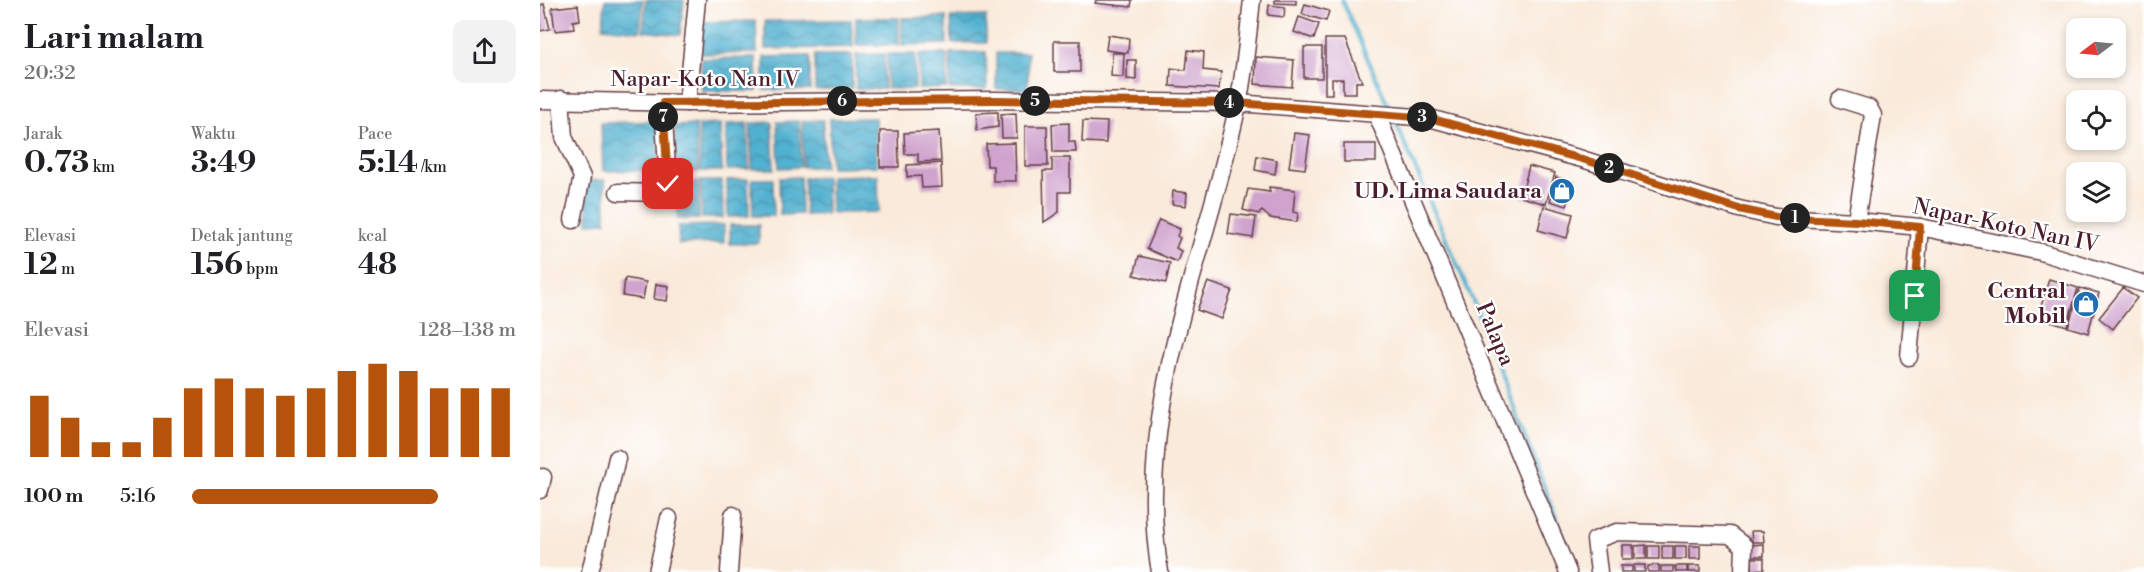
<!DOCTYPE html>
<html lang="id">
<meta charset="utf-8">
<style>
body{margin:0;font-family:"Libre Bodoni",serif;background:#f2f2f2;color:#202124;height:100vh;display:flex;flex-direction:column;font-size:22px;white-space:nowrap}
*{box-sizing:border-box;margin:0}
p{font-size:20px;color:#757577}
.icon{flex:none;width:33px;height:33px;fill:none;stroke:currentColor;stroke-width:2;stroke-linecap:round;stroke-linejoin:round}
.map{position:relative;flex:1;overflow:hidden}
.details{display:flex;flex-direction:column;background:#fff;width:540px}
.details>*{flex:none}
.needle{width:39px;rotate:254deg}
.controls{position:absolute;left:1526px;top:18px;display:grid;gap:12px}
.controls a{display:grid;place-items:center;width:60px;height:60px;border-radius:12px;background:#fff;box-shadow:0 3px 9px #0003;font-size:30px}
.pin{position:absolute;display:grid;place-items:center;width:51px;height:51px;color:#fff;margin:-26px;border-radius:12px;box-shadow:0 3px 9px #0006}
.km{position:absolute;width:30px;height:30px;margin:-15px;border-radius:50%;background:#222;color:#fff;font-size:16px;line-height:30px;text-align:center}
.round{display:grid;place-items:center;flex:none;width:63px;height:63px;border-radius:12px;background:#f2f2f2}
.headline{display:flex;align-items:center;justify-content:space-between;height:102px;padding:0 24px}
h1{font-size:33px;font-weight:800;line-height:45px}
.stats{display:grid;grid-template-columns:repeat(3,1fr);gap:9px;height:102px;padding:6px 24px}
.stats div{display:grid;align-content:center}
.stats b{font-size:30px;font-weight:800}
.stats small{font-size:16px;font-weight:400}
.stats p{font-size:16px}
.chart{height:168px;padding:12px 24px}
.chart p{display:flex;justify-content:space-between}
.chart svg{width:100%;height:108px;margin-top:6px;stroke:#b45309;stroke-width:6}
ul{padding:0 24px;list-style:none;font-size:20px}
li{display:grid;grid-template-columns:96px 72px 1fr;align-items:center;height:45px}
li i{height:15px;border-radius:8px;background:#b45309}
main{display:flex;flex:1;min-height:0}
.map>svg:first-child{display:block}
.water{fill:url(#water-waves);stroke:#4e687e;stroke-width:1.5}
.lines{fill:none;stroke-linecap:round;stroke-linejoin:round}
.stream{stroke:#51b1d0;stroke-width:4}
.building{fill:#cfa3cd}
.minor-casing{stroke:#643d45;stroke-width:19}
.minor{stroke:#fff;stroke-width:16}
.route-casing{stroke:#fff;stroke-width:12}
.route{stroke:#b45309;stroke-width:8}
.labels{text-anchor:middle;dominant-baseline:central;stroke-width:4.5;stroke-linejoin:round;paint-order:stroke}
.street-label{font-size:22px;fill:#4a1f2b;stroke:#fff}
.poi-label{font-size:22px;font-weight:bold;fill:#4a1f2b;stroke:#fff;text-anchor:end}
</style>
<main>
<section class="details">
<div class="headline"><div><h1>Lari malam</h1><p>20:32</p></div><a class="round"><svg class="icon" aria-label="share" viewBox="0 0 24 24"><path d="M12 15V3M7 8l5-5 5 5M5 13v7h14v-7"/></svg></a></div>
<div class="stats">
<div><p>Jarak</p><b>0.73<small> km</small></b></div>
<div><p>Waktu</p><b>3:49</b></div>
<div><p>Pace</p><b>5:14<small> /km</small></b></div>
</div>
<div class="stats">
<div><p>Elevasi</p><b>12<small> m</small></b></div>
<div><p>Detak jantung</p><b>156<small> bpm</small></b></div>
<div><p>kcal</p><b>48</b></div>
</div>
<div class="chart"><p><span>Elevasi</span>128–138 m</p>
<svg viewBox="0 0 160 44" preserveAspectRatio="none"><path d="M5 44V19M15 44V28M25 44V38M35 44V38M45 44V28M55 44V16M65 44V12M75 44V16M85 44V19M95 44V16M105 44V9M115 44V6M125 44V9M135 44V16M145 44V16M155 44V16"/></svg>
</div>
<ul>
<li><b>100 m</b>5:16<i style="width:76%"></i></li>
</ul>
</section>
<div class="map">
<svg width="1604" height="572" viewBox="0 0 1604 572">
<defs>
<pattern id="water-waves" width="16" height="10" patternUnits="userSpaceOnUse" patternTransform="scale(1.5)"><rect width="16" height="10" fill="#51b1d0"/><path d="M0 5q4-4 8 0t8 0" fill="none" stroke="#458fa9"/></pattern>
</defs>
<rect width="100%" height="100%" fill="#fff"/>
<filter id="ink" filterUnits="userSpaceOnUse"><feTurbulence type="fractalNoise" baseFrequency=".0167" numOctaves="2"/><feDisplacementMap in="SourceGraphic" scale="12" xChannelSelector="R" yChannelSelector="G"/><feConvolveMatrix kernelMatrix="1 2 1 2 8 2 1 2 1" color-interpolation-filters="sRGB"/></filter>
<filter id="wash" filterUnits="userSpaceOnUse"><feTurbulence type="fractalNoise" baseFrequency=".008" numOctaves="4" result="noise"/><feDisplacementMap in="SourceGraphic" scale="24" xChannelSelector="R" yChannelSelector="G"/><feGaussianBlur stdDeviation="1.35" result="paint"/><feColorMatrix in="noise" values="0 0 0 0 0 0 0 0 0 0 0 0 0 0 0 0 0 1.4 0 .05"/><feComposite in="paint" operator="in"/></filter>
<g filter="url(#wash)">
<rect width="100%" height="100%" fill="#f9eada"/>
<g class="water">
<polygon points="65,0 103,0 100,31 63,27"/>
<polygon points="106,0 144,0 140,35 103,31"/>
<polygon points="446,16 446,43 412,43 411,17"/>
<polygon points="406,17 407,44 362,45 362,18"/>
<rect x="316" y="18" width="43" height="27"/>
<polygon points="311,20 313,47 225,49 225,21"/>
<polygon points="216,21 217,53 162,54 162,22"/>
<polygon points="446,52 447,89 410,89 410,53"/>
<rect x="456" y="53" width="32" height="36"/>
<polygon points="344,54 344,89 316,89 316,55"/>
<rect x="347" y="54" width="28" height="35"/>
<polygon points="379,54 407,54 407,88 379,89"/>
<polygon points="275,55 312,55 312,89 275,90"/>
<polygon points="270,56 270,90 224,90 224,57"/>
<polygon points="216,58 217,91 162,91 161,59"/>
<polygon points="335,118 337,166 291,167 289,119"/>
<polygon points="283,120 285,167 263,167 262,121"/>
<polygon points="118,121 119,170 63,171 61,123"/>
<polygon points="259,121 261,167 239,168 237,122"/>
<polygon points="232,122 234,169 212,169 210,123"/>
<polygon points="207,123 209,169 187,170 186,124"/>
<polygon points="180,124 182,171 160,171 159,125"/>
<polygon points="156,125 158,172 136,172 135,126"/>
<polygon points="338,175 339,212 291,213 290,176"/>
<polygon points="260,177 261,214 240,215 239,178"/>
<polygon points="286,177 287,214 265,215 264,178"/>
<polygon points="208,179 209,216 188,217 187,180"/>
<polygon points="212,179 233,179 234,216 213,216"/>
<polygon points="65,180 66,222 48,223 46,181"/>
<polygon points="161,181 182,181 183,218 162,218"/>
<polygon points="137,182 159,182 159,219 138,219"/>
<polygon points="184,225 184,243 139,244 138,226"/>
<polygon points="190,225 219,225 219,243 190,244"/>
</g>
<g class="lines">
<g class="stream">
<polyline points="802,0 850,110"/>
<polyline points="854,119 933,301 1037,572"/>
</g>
</g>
<g id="blocks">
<g class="building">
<polygon points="556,0 592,0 591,7 555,3"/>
<polygon points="735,0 756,0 756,4 735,3"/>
<polygon points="4,4 10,29 0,31 0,5"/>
<polygon points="765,4 789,11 786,21 762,14"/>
<polygon points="38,5 40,20 33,21 34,29 15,31 12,8"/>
<polygon points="729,5 745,7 744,17 728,15"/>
<polygon points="759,17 779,24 774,39 754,32"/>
<polygon points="568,35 589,38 588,53 566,50"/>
<polygon points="785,39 805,39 822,82 816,82 816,93 803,93 803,79 792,79 792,94 785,94"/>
<rect x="514" y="41" width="26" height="31"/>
<rect x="764" y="47" width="18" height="31"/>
<polygon points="648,50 664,52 663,70 681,72 679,89 630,86 631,68 646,70"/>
<polygon points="572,53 584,53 583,77 571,76"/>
<polygon points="716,57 754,60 752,87 715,84"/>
<polygon points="587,60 596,60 596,80 587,79"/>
<polygon points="458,112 458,127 437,130 436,113"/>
<polygon points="476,113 477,138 462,138 461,114"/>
<polygon points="543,121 567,122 566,143 542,142"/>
<polygon points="529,123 529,142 535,142 536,152 513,152 512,124"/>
<polygon points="485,126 507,126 508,166 485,166"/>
<polygon points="340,131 358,131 359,167 340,167"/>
<polygon points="399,131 401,161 378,162 378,154 365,154 364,133"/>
<polygon points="754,133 770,135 765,169 749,167"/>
<polygon points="475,143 476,181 453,181 453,166 447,166 446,144"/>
<rect x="804" y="144" width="32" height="18"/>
<polygon points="717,156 737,160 735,174 715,170"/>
<polygon points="512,158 530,158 530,192 519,192 519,212 504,222 503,171 512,171"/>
<polygon points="401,163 402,187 382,188 381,176 367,177 367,165"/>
<polygon points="989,166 1015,173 1006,204 981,197"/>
<polygon points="1016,177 1033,182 1027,206 1010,201"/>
<polygon points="729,187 755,190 753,212 758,213 757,222 730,218 722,211 719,214 703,210 708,189 730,192"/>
<polygon points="633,191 647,193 646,206 632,204"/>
<polygon points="1004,206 1033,214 1027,238 998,230"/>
<polygon points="691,214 716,217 713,238 688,234"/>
<polygon points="619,220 640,229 637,236 640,238 636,248 641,251 637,262 607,249"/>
<polygon points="599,256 630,263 626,283 594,275"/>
<polygon points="85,278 106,282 103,299 83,296"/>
<polygon points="1509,279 1538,288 1527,326 1498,317"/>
<polygon points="668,282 692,290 682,319 657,310"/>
<polygon points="116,284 129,286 127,301 114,299"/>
<polygon points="1540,288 1559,293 1548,333 1528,327"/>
<polygon points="1583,288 1597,298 1573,329 1559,318"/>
<polygon points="1211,531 1223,531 1224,542 1212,542"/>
<polygon points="1224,544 1224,556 1212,556 1212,545"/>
<rect x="1082" y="545" width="11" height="14"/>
<polygon points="1106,545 1106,559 1095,559 1095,546"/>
<rect x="1108" y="546" width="11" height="13"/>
<rect x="1122" y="546" width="11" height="13"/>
<rect x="1135" y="546" width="11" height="13"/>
<rect x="1149" y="546" width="11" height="13"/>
<polygon points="1212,558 1224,558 1224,569 1212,570"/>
<rect x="1094" y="565" width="11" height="7"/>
<polygon points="1119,565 1119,572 1108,572 1108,566"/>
<rect x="1081" y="566" width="11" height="6"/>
<rect x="1121" y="566" width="12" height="6"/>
<polygon points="1135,566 1147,566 1147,572 1136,572"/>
<rect x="1148" y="566" width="12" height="6"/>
</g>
</g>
</g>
<g filter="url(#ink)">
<use href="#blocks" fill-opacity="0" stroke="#643d45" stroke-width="1.5"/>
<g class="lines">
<defs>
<g id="minor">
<polyline points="21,99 24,137 42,177 33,220"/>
<polyline points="1300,99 1329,108 1333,115 1316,221"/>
<polyline points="0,100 147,103 454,100 698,103 889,118 1042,159 1199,209 1236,217 1316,221 1380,227 1501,252 1604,284"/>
<polyline points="147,103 157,0"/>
<polyline points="837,115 1028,572"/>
<polyline points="78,192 123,193 128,184 123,103"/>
<polyline points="1369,357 1380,227"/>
<polyline points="0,490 3,477"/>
<polyline points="50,572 77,458"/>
<polyline points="117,572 129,518"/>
<polyline points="189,572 193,515"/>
<path d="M620,572C592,412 666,258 698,104C705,70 708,34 712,0"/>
<polyline points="1059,572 1055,540 1077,532 1190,535 1204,546 1203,572"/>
</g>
</defs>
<use href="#minor" class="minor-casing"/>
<use href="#minor" class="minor"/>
</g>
</g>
<g class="lines" filter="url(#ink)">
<defs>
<polyline id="route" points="128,184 123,103 454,100 698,103 889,118 1042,159 1199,209 1236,217 1316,221 1380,227 1375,296"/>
</defs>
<use href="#route" class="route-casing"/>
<use href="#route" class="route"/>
</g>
<defs>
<symbol id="shop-disc" viewBox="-11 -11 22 22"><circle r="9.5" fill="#1f6fb2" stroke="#fff"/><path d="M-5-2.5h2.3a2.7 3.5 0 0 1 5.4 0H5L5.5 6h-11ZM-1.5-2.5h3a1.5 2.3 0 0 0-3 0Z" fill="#fff"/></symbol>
</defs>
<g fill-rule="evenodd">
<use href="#shop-disc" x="1007" y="176" width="30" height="30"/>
<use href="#shop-disc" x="1531" y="289" width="30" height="30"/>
</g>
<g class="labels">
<g class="street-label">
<text x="165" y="79">Napar-Koto Nan IV</text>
<text transform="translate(1466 226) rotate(12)">Napar-Koto Nan IV</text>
<text transform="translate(955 334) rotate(67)">Palapa</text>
</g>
<g class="poi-label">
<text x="1002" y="191">UD. Lima Saudara</text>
<text x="1526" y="291">Central<tspan x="1526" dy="25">Mobil</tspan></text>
</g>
</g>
</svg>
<div class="controls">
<a><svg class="needle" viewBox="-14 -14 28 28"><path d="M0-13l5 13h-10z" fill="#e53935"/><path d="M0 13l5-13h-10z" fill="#757577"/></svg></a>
<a><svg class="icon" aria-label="locate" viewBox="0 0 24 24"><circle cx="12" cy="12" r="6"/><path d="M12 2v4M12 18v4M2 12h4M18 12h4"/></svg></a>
<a><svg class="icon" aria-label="layers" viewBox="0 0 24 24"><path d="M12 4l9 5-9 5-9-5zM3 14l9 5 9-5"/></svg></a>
</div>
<div class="pin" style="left:1375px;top:296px;background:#1e9e55"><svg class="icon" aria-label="arrive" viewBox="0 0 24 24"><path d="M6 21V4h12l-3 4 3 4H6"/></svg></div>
<div class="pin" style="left:128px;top:184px;background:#d93025"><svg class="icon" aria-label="check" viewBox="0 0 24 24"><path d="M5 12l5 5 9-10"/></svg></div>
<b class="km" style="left:1255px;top:218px">1</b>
<b class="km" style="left:1069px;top:168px">2</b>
<b class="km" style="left:882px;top:117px">3</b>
<b class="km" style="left:689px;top:103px">4</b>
<b class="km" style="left:495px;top:101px">5</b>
<b class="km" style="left:302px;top:101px">6</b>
<b class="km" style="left:123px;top:117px">7</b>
</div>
</main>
